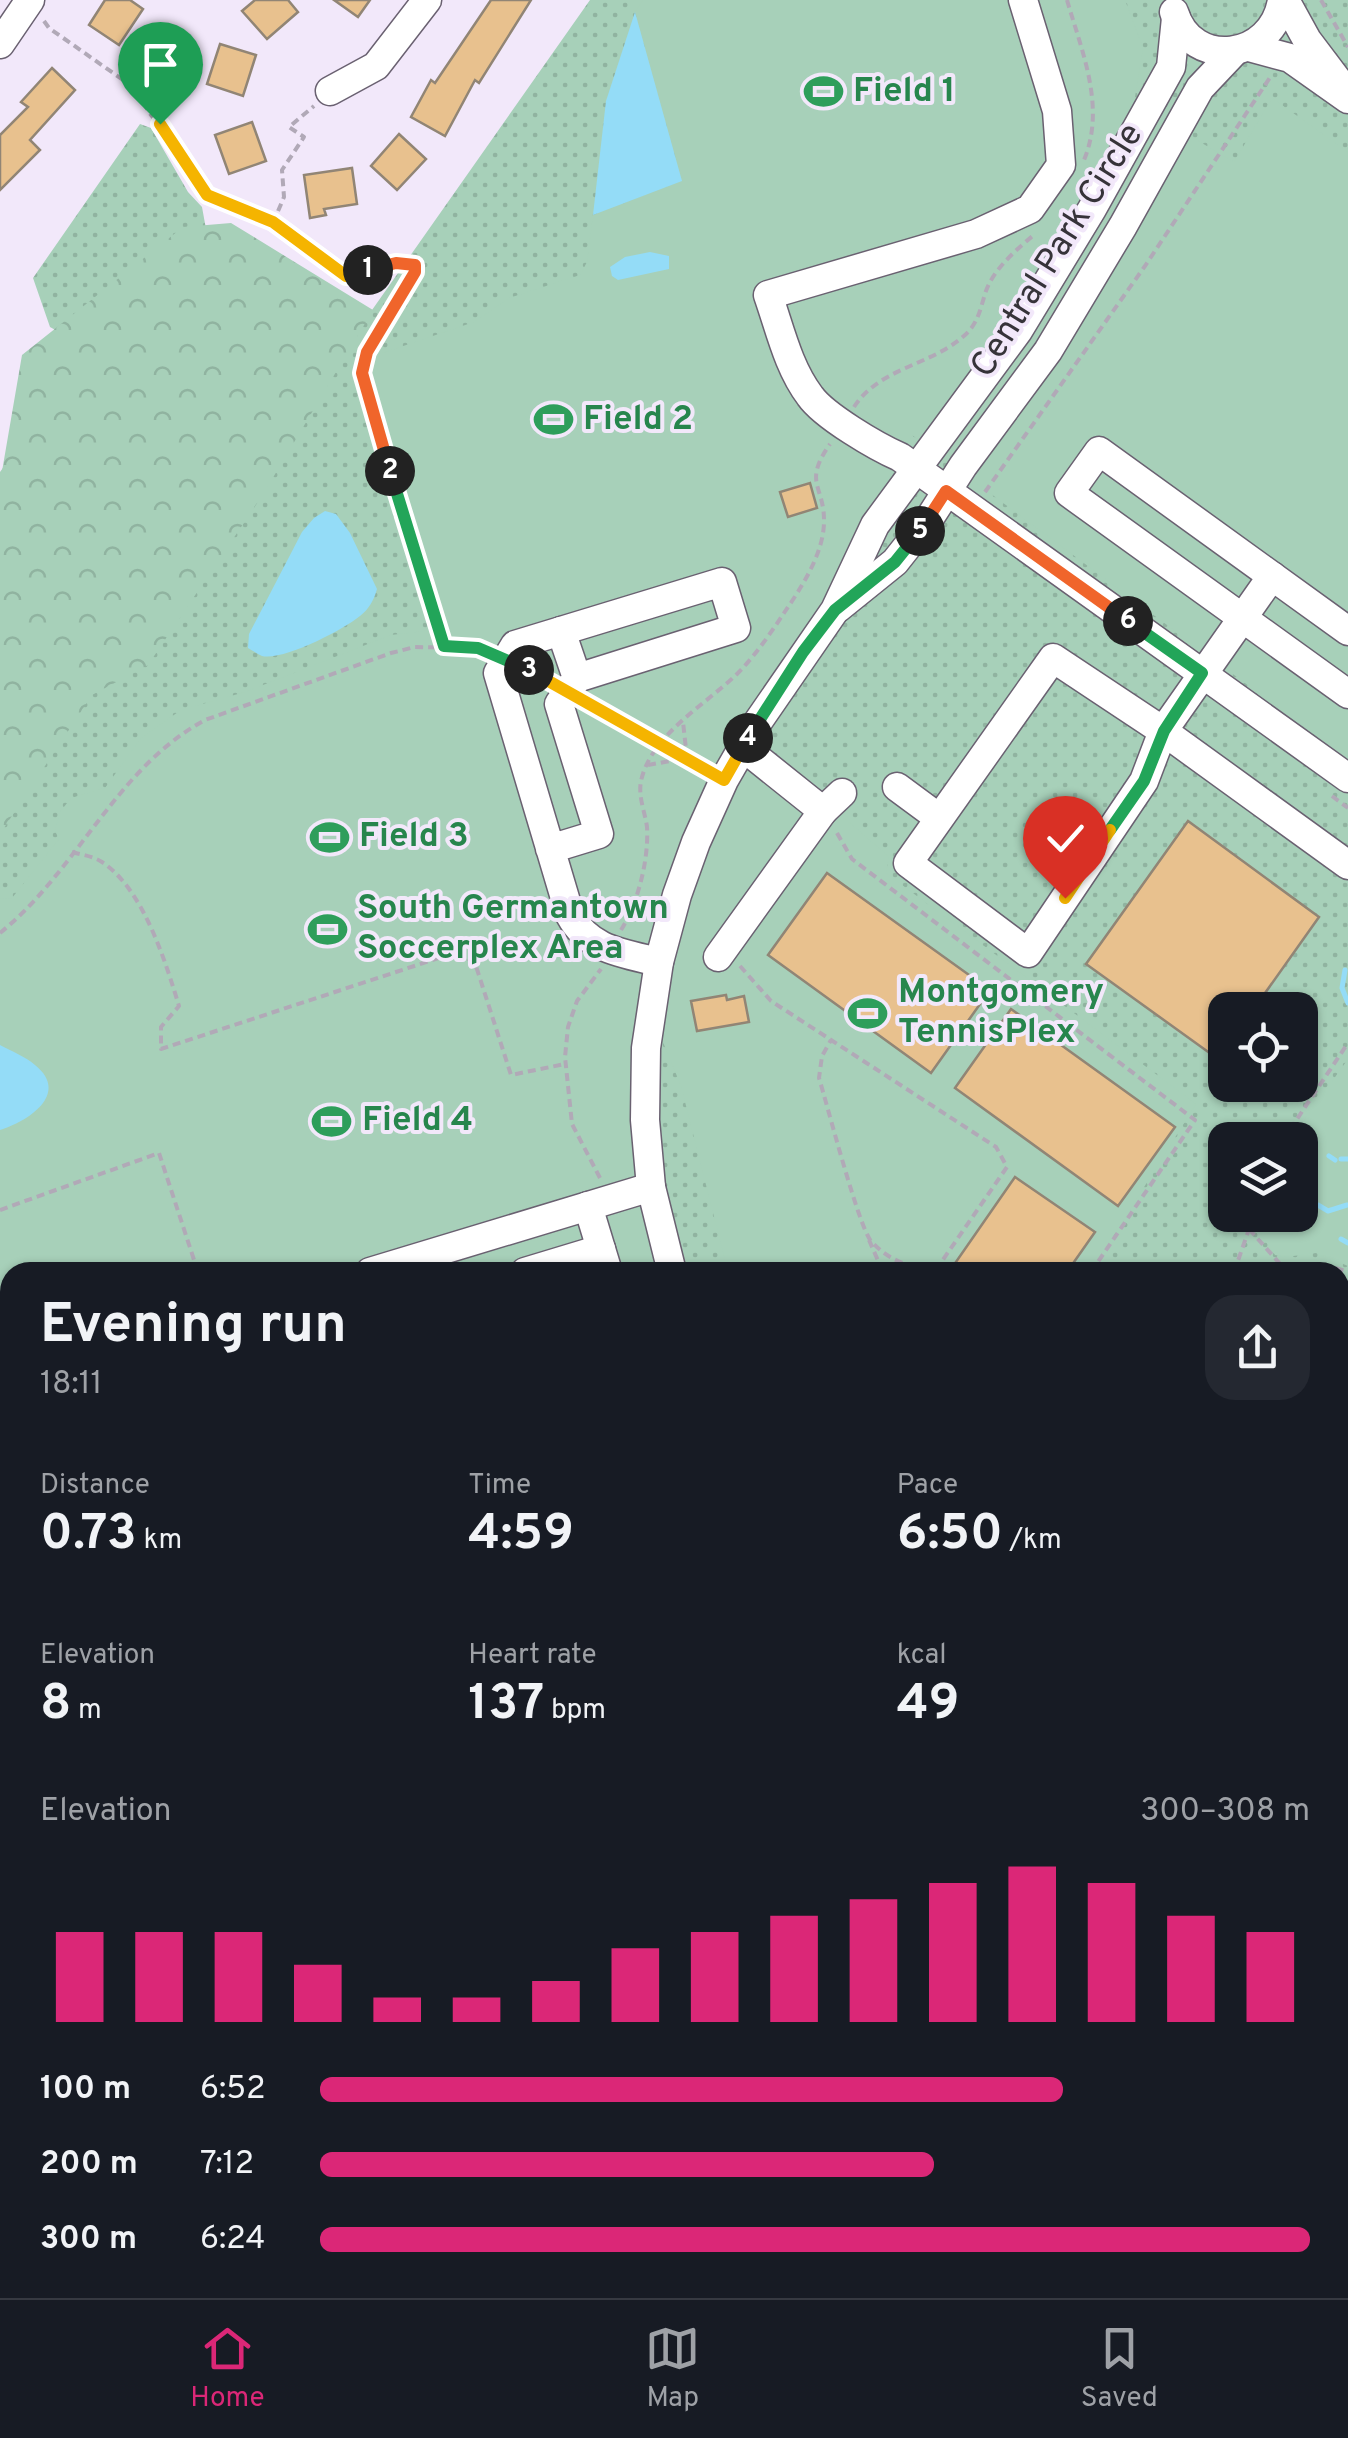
<!DOCTYPE html>
<meta charset="utf-8">
<style>
body{margin:0;font-family:Overpass,sans-serif;background:#242831;color:#f1f3f6;height:100vh;display:flex;flex-direction:column;font-size:38px;white-space:nowrap}
*{box-sizing:border-box;margin:0}
p{font-size:32px;color:#9ea1a6}
.icon{flex:none;width:55px;height:55px;fill:none;stroke:currentColor;stroke-width:2;stroke-linecap:round;stroke-linejoin:round}
.map{position:relative;flex:1;overflow:hidden}
.sheet{position:absolute;left:0px;top:1262px;width:1350px;height:1038px;display:flex;flex-direction:column;background:#171b24;border-radius:30px 30px 0 0;box-shadow:0 2px 8px #0004}
.sheet>*{flex:none}
.buttons{position:absolute;left:1208px;top:992px;display:grid;gap:20px}
.buttons a{display:grid;place-items:center;width:110px;height:110px;border-radius:20px;background:#171b24;box-shadow:0 2px 8px #0004;font-size:50px}
.pin{position:absolute;display:grid;place-items:center;width:85px;height:85px;color:#fff;margin:-102px -42px;border-radius:50% 50% 50% 0;rotate:-45deg;box-shadow:0 0 10px #0007}
.pin .icon{rotate:45deg}
.km{position:absolute;width:50px;height:50px;margin:-25px;border-radius:50%;background:#222;color:#fff;font-size:28px;line-height:50px;text-align:center}
.round{display:grid;place-items:center;flex:none;width:105px;height:105px;border-radius:30px;background:#242831}
.overview{display:flex;align-items:center;justify-content:space-between;height:170px;padding:0 40px}
h1{font-size:55px;font-weight:700;line-height:75px}
.metrics{display:grid;grid-template-columns:repeat(3,1fr);gap:15px;height:170px;padding:10px 40px}
.metrics div{display:grid;align-content:center}
.metrics b{font-size:50px;font-weight:700}
.metrics small{font-size:28px;font-weight:400}
.metrics p{font-size:28px}
.chart{height:280px;padding:20px 40px}
.chart p{display:flex;justify-content:space-between}
.chart svg{width:100%;height:180px;margin-top:10px;stroke:#db2777;stroke-width:6}
ul{padding:0 40px;list-style:none;font-size:32px}
li{display:grid;grid-template-columns:160px 120px 1fr;align-items:center;height:75px}
li i{height:25px;border-radius:12px;background:#db2777}
.menu{display:flex;justify-content:space-around;align-items:center;height:140px;border-top:2px solid #363941;background:#171b24;font-size:28px;color:#9ea1a6}
.menu a{display:grid;justify-items:center;gap:5px}
.menu .on{color:#db2777}
.map>svg:first-child{display:block}
.green{fill:url(#green-dots);fill-rule:evenodd}
.forest{fill:url(#forest-crowns)}
.pitch{fill:#a7d0b9}
.water{fill:#94dcf7}
.lines{fill:none;stroke-linecap:round;stroke-linejoin:round}
.stream{stroke:#94dcf7;stroke-width:5}
.building{fill:#e8c18e;stroke:#918575;stroke-width:2.5}
.minor-casing{stroke:#6a6171;stroke-width:31}
.path{stroke:#b1a9b7;stroke-width:4;stroke-dasharray:8 5;stroke-linecap:butt}
.minor{stroke:#fff;stroke-width:28}
.split-1-casing{stroke:#fff;stroke-width:20}
.split-2-casing{stroke:#fff;stroke-width:20}
.split-3-casing{stroke:#fff;stroke-width:20}
.split-4-casing{stroke:#fff;stroke-width:20}
.split-5-casing{stroke:#fff;stroke-width:20}
.split-6-casing{stroke:#fff;stroke-width:20}
.split-7-casing{stroke:#fff;stroke-width:20}
.split-8-casing{stroke:#fff;stroke-width:20}
.split-1{stroke:#f5b400;stroke-width:12}
.split-2{stroke:#f0652b;stroke-width:12}
.split-3{stroke:#22a559;stroke-width:12}
.split-4{stroke:#f5b400;stroke-width:12}
.split-5{stroke:#22a559;stroke-width:12}
.split-6{stroke:#f0652b;stroke-width:12}
.split-7{stroke:#22a559;stroke-width:12}
.split-8{stroke:#f5b400;stroke-width:12}
.labels{text-anchor:middle;dominant-baseline:central;stroke-width:8;stroke-linejoin:round;paint-order:stroke}
.leisure-label{font-size:35px;font-weight:bold;fill:#27864d;stroke:#f2e8fa;text-anchor:start}
.street-label{font-size:35px;fill:#363339;stroke:#f2e8fa}
</style>
<div class="map">
<svg width="1348" height="2298" viewBox="0 0 1348 2298">
<defs>
<pattern id="green-dots" width="8" height="8" patternUnits="userSpaceOnUse" patternTransform="scale(2.5)"><rect width="8" height="8" fill="#a7d0b9"/><path d="M2 2h.1M6 6h.1" fill="none" stroke="#90b3a0" stroke-width="1.8" stroke-linecap="round"/></pattern>
<pattern id="forest-crowns" width="20" height="18" patternUnits="userSpaceOnUse" patternTransform="scale(2.5)"><rect width="20" height="18" fill="#a7d0b9"/><path d="M2 6a3 3 0 1 1 6 0M12 15a3 3 0 1 1 6 0" fill="none" stroke="#90b3a0"/></pattern>
</defs>
<rect width="100%" height="100%" fill="#f2e8fa"/>
<g class="green">
<path d="M590,0H1348V2298H0V472L77,363L256,475ZM1225,1010H1300V1085H1225ZM1225,1140H1300V1215H1225ZM10,1272H1340V2290H10Z"/>
<polygon points="140,124 151,128 188,192 202,207 210,251 82,345 50,327 33,278"/>
</g>
<g class="forest">
<polygon points="231,223 373,310 262,496 148,665 92,695 0,834 0,483 22,355 183,227"/>
<polygon points="0,1892 10,1892 10,2042 0,2046"/>
</g>
<g class="pitch">
<polygon points="643,0 1125,0 1143,48 1134,103 1234,162 1272,98 1348,152 1348,760 912,435 825,603 744,720 684,837 639,1189 658,1272 10,1272 10,1892 0,1892 0,899 12,898 59,839 55,831 60,812 71,798 105,788 141,738 181,710 245,692 391,635 432,630 382,470 356,362 474,322 509,298 580,275 587,262 593,215 682,181 635,12"/>
<polygon points="758,742 889,857 886,873 1196,1104 1091,1272 728,1272 681,1086 658,1030 685,899"/>
<polygon points="1348,1059 1348,1266 1316,1253 1286,1257 1275,1255 1257,1228 1262,1215 1300,1215 1300,1140 1290,1140"/>
<polygon points="1340,1826 1348,1833 1348,2298 143,2298 167,2290 1340,2290"/>
</g>
<g class="water">
<polygon points="635,12 682,181 593,215 606,101"/>
<polygon points="650,252 669,256 669,269 618,280 612,276 610,267 625,257"/>
<path d="M325,511L336,514L350,533L377,589C374,600 369,609 360,616C343,630 283,661 262,656C259,655 250,649 248,648L249,634L302,532L314,518Z"/>
<path d="M0,1045C11,1051 26,1057 35,1065C71,1094 27,1122 0,1130Z"/>
</g>
<g class="lines">
<g class="stream">
<polyline points="1345,970 1342,988 1348,1003"/>
<polyline points="1329,1156 1335,1160"/>
<polyline points="1341,1159 1348,1159"/>
<polyline points="1310,1210 1318,1205 1328,1211 1347,1205"/>
<polyline points="1300,1213 1304,1212"/>
<polyline points="1341,1239 1348,1243"/>
</g>
</g>
<g class="building">
<polygon points="105,0 130,0 143,9 119,45 89,25"/>
<polygon points="255,0 288,0 298,12 267,39 242,11"/>
<polygon points="334,0 370,0 358,17"/>
<polygon points="491,0 531,0 479,83 475,80 445,136 411,117 431,80 435,83"/>
<polygon points="220,44 256,55 243,96 207,84"/>
<polygon points="52,68 75,90 30,140 40,150 0,190 0,135 28,107 21,102"/>
<polygon points="252,122 266,161 229,174 215,135"/>
<polygon points="399,134 426,159 397,190 371,166"/>
<polygon points="352,168 357,204 324,209 326,215 310,218 304,175"/>
<polygon points="810,483 817,508 788,517 780,492"/>
<polygon points="1188,821 1319,917 1253,1010 1225,1010 1225,1049 1218,1059 1086,964"/>
<polygon points="827,873 990,990 931,1073 768,955"/>
<polygon points="726,995 727,1000 744,996 749,1022 697,1031 691,1001"/>
<polygon points="1011,1009 1175,1127 1118,1206 955,1088"/>
<polygon points="1015,1177 1095,1232 1067,1272 949,1272"/>
</g>
<g class="lines">
<defs>
<g id="minor">
<path d="M1023,0L1057,111L1061,165L1030,209L976,234L768,295C780,329 788,367 810,396C824,416 877,447 900,457L1348,778"/>
<polyline points="1285,0 1307,40 1341,85"/>
<path d="M1174,12C1192,71 1273,60 1282,0"/>
<polyline points="0,44 30,0"/>
<polyline points="1249,47 1290,58 1348,99"/>
<polyline points="330,91 376,66 427,0"/>
<polyline points="1272,576 1163,731 1144,781 1028,953 908,863 1053,658 1163,731 1348,865"/>
<polyline points="838,608 895,562 929,519 963,466 1048,351 1123,226 1200,88 1235,51"/>
<polyline points="561,631 722,582 736,628 577,678"/>
<polyline points="1348,631 1099,451 1069,493 1348,694"/>
<polyline points="897,787 939,818"/>
<polyline points="823,811 842,793"/>
<path d="M550,849L599,834L559,704L577,678L561,631L515,645L498,673L570,915C589,950 622,953 659,962"/>
<polyline points="718,957 823,811 743,747"/>
<polyline points="588,1206 608,1272"/>
<polyline points="370,1272 651,1187"/>
<polyline points="525,1272 601,1249"/>
<polyline points="672,1272 651,1187 645,1120 646,1048 659,962 677,895 696,842 724,780 755,726 835,610 875,525 1018,331 1092,209 1171,67 1176,18"/>
<polyline points="1340,1809 1348,1816"/>
<polyline points="1340,2194 1348,2187"/>
<polyline points="1276,2298 1278,2290"/>
<polyline points="1299,2298 1325,2290"/>
</g>
</defs>
<use href="#minor" class="minor-casing"/>
<g class="path">
<path d="M1067,0C1082,52 1106,107 1084,160"/>
<polyline points="1321,0 1348,47"/>
<polyline points="44,21 49,28 133,87 151,115 176,145 207,195 273,223 346,276 397,263 415,265 415,272 367,351 362,373 408,533 445,646"/>
<polyline points="273,223 284,197 282,170 304,137 289,127 314,106"/>
<path d="M854,407C880,367 931,366 965,335C978,323 980,310 985,294C992,270 1017,249 1035,234"/>
<polyline points="985,492 1145,266 1271,76"/>
<polyline points="528,670 551,681"/>
<polyline points="585,700 707,770"/>
<polyline points="648,765 687,758 683,722"/>
<polyline points="1332,796 1348,808"/>
<polyline points="837,833 852,859 1195,1120 1091,1272"/>
<path d="M72,852C82,855 93,856 102,862C143,889 165,960 179,1006L161,1027V1049L457,952L475,963L511,1075L565,1064"/>
<path d="M621,930C638,903 649,859 647,827C645,812 638,797 641,781C651,735 705,705 737,674C755,656 770,634 784,613C801,588 823,555 824,523C825,485 802,484 830,444"/>
<path d="M0,933C77,871 116,768 205,720L391,653L415,647L478,648L487,652"/>
<path d="M740,966L771,1001L996,1147L1007,1167L940,1264C915,1272 889,1261 871,1241C859,1228 827,1104 819,1078L822,1056L831,1040"/>
<polyline points="1283,1140 1348,1043"/>
<polyline points="600,1178 572,1124 565,1057 568,1027 577,1001 601,969"/>
<polyline points="0,1210 159,1153 198,1272"/>
<polyline points="1249,1229 1281,1265"/>
<polyline points="869,1240 883,1272"/>
<polyline points="1234,1272 1254,1215"/>
<path d="M1259,1272C1291,1262 1316,1261 1348,1272"/>
<polyline points="1340,1465 1348,1464"/>
<polyline points="1340,1741 1348,1740"/>
<polyline points="1340,1850 1348,1858"/>
<polyline points="0,1854 10,1860"/>
<polyline points="429,2290 433,2298"/>
<polyline points="867,2290 870,2298"/>
<polyline points="60,2298 62,2290"/>
<polyline points="843,2298 843,2290"/>
</g>
<use href="#minor" class="minor"/>
</g>
<g class="lines">
<defs>
<polyline id="split-1" points="160,124 207,195 273,222 346,276 368,270"/>
<polyline id="split-2" points="368,270 396,263 415,265 415,272 367,352 362,373 390,471"/>
<polyline id="split-3" points="390,471 444,646 478,648 529,670"/>
<polyline id="split-4" points="529,670 724,780 748,738"/>
<polyline id="split-5" points="748,738 803,652 835,610 895,562 920,531"/>
<polyline id="split-6" points="920,531 946,491 1128,621"/>
<polyline id="split-7" points="1110,830 1144,781 1164,731 1202,673 1128,621"/>
<polyline id="split-8" points="1065,898 1110,830"/>
</defs>
<use href="#split-1" class="split-1-casing"/>
<use href="#split-2" class="split-2-casing"/>
<use href="#split-3" class="split-3-casing"/>
<use href="#split-4" class="split-4-casing"/>
<use href="#split-5" class="split-5-casing"/>
<use href="#split-6" class="split-6-casing"/>
<use href="#split-7" class="split-7-casing"/>
<use href="#split-8" class="split-8-casing"/>
<use href="#split-1" class="split-1"/>
<use href="#split-2" class="split-2"/>
<use href="#split-3" class="split-3"/>
<use href="#split-4" class="split-4"/>
<use href="#split-5" class="split-5"/>
<use href="#split-6" class="split-6"/>
<use href="#split-7" class="split-7"/>
<use href="#split-8" class="split-8"/>
</g>
<defs>
<symbol id="stadium-bare" viewBox="-9 -9 18 18"><path d="M0-5a6.5 5 0 1 0 0 10a6.5 5 0 1 0 0-10ZM-3.5-1.8h7v3.6h-7Z" fill="#2e9e5b" stroke="#f2e8fa" stroke-width="2.5" paint-order="stroke"/></symbol>
</defs>
<g fill-rule="evenodd">
<use href="#stadium-bare" x="796" y="64" width="55" height="55"/>
<use href="#stadium-bare" x="526" y="392" width="55" height="55"/>
<use href="#stadium-bare" x="302" y="810" width="55" height="55"/>
<use href="#stadium-bare" x="300" y="902" width="55" height="55"/>
<use href="#stadium-bare" x="840" y="986" width="55" height="55"/>
<use href="#stadium-bare" x="304" y="1094" width="55" height="55"/>
</g>
<g class="labels">
<g class="leisure-label">
<text x="853" y="92">Field 1</text>
<text x="583" y="420">Field 2</text>
<text x="359" y="837">Field 3</text>
<text x="357" y="909">South Germantown<tspan x="357" dy="40">Soccerplex Area</tspan></text>
<text x="898" y="993">Montgomery<tspan x="898" dy="40">TennisPlex</tspan></text>
<text x="362" y="1121">Field 4</text>
</g>
<g class="street-label">
<text transform="translate(1058 251) rotate(-58)">Central Park Circle</text>
</g>
</g>
</svg>
<div class="buttons">
<a><svg class="icon" aria-label="locate" viewBox="0 0 24 24"><circle cx="12" cy="12" r="6"/><path d="M12 2v4M12 18v4M2 12h4M18 12h4"/></svg></a>
<a><svg class="icon" aria-label="layers" viewBox="0 0 24 24"><path d="M12 4l9 5-9 5-9-5zM3 14l9 5 9-5"/></svg></a>
</div>
<div class="pin" style="left:160px;top:124px;background:#1e9e55"><svg class="icon" aria-label="arrive" viewBox="0 0 24 24"><path d="M6 21V4h12l-3 4 3 4H6"/></svg></div>
<div class="pin" style="left:1065px;top:898px;background:#d93025"><svg class="icon" aria-label="check" viewBox="0 0 24 24"><path d="M5 12l5 5 9-10"/></svg></div>
<b class="km" style="left:368px;top:270px">1</b>
<b class="km" style="left:390px;top:471px">2</b>
<b class="km" style="left:529px;top:670px">3</b>
<b class="km" style="left:748px;top:738px">4</b>
<b class="km" style="left:920px;top:531px">5</b>
<b class="km" style="left:1128px;top:621px">6</b>
<section class="sheet">
<div class="overview"><div><h1>Evening run</h1><p>18:11</p></div><a class="round"><svg class="icon" aria-label="share" viewBox="0 0 24 24"><path d="M12 15V3M7 8l5-5 5 5M5 13v7h14v-7"/></svg></a></div>
<div class="metrics">
<div><p>Distance</p><b>0.73<small> km</small></b></div>
<div><p>Time</p><b>4:59</b></div>
<div><p>Pace</p><b>6:50<small> /km</small></b></div>
</div>
<div class="metrics">
<div><p>Elevation</p><b>8<small> m</small></b></div>
<div><p>Heart rate</p><b>137<small> bpm</small></b></div>
<div><p>kcal</p><b>49</b></div>
</div>
<div class="chart"><p><span>Elevation</span>300–308 m</p>
<svg viewBox="0 0 160 44" preserveAspectRatio="none"><path d="M5 44V22M15 44V22M25 44V22M35 44V30M45 44V38M55 44V38M65 44V34M75 44V26M85 44V22M95 44V18M105 44V14M115 44V10M125 44V6M135 44V10M145 44V18M155 44V22"/></svg>
</div>
<ul>
<li><b>100 m</b>6:52<i style="width:75%"></i></li>
<li><b>200 m</b>7:12<i style="width:62%"></i></li>
<li><b>300 m</b>6:24<i style="width:100%"></i></li>
</ul>
</section>
</div>
<nav class="menu">
<a class="on"><svg class="icon" aria-label="home" viewBox="0 0 24 24"><path d="M3 11l9-7 9 7M6 9v11h12V9"/></svg>Home</a>
<a><svg class="icon" aria-label="map" viewBox="0 0 24 24"><path d="M3 6l6-2 6 2 6-2v14l-6 2-6-2-6 2zM9 4v14M15 6v14"/></svg>Map</a>
<a><svg class="icon" aria-label="saved" viewBox="0 0 24 24"><path d="M7 4h10v16l-5-4-5 4z"/></svg>Saved</a>
</nav>
